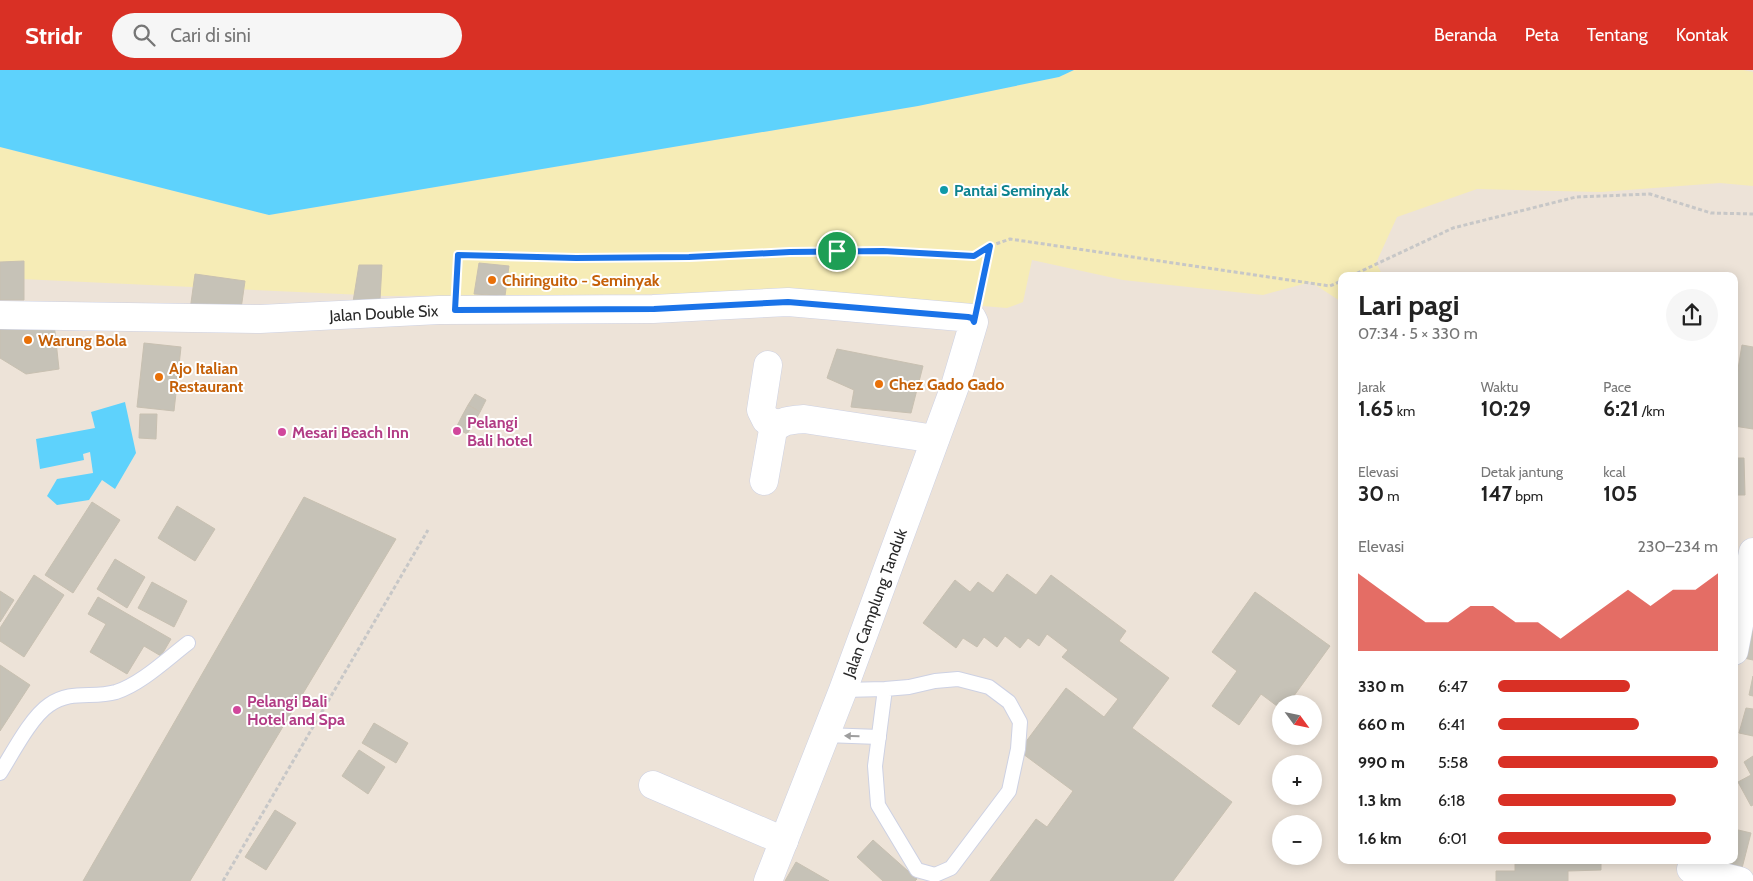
<!DOCTYPE html>
<html lang="id">
<meta charset="utf-8">
<style>
body{margin:0;font-family:Cabin,sans-serif;background:#f6f6f6;color:#222;height:100vh;display:flex;flex-direction:column;font-size:19px;white-space:nowrap}
*{box-sizing:border-box;margin:0}
p{font-size:16px;color:#767676}
.icon{flex:none;width:28px;height:28px;fill:none;stroke:currentColor;stroke-width:2;stroke-linecap:round;stroke-linejoin:round}
.map{position:relative;flex:1;overflow:hidden}
.panel{position:absolute;left:1338px;top:202px;width:400px;height:592px;display:flex;flex-direction:column;background:#fff;border-radius:10px;box-shadow:0 2px 12px #0003}
.panel>*{flex:none}
.needle{width:32px;rotate:123deg}
.tools{position:absolute;left:1272px;top:625px;display:grid;gap:10px}
.tools a{display:grid;place-items:center;width:50px;height:50px;border-radius:50%;background:#fff;box-shadow:0 2px 12px #0003;font-size:25px}
.pin{position:absolute;display:grid;place-items:center;width:42px;height:42px;color:#fff;margin:-21px;border:2px solid #fff;border-radius:50%;box-shadow:0 1px 5px #0007}
.round{display:grid;place-items:center;flex:none;width:52px;height:52px;border-radius:26px;background:#f6f6f6}
.head{display:flex;align-items:center;justify-content:space-between;height:85px;padding:0 20px}
h1{font-size:28px;font-weight:700;line-height:38px}
.stats{display:grid;grid-template-columns:repeat(3,1fr);gap:8px;height:85px;padding:5px 20px}
.stats div{display:grid;align-content:center}
.stats b{font-size:21px;font-weight:700}
.stats small{font-size:14px;font-weight:400}
.stats p{font-size:14px}
.chart{height:140px;padding:10px 20px}
.chart p{display:flex;justify-content:space-between}
.chart svg{width:100%;height:90px;margin-top:5px;fill:#d93025;opacity:.7}
ul{padding:0 20px;list-style:none;font-size:16px}
li{display:grid;grid-template-columns:80px 60px 1fr;align-items:center;height:38px}
li i{height:12px;border-radius:6px;background:#d93025}
header{display:flex;align-items:center;gap:30px;box-sizing:border-box;height:70px;padding:0 25px;background:#d93025;color:#fff}
header strong{font-size:24px}
nav{display:flex;gap:28px;margin-inline-start:auto;font-size:18px}
.search{width:350px;height:45px;background:#f6f6f6;display:flex;align-items:center;gap:12px;box-sizing:border-box;padding:0 18px;border-radius:28px;color:#767676;font-size:19px}
.map>svg:first-child{display:block}
.sand{fill:#f6ecb6}
.water{fill:#5ed2fc}
.building{fill:#c6c2b7;stroke:#c8c0b1}
.lines{fill:none;stroke-linecap:round;stroke-linejoin:round}
.service-casing{stroke:#cdd1e3;stroke-width:16}
.minor-casing{stroke:#cdd1e3;stroke-width:29}
.path{stroke:#c7c7c7;stroke-width:3;stroke-dasharray:4 2.5;stroke-linecap:butt}
.service{stroke:#fff;stroke-width:14}
.minor{stroke:#fff;stroke-width:28}
.oneway{fill:#9e9e9e}
.route-casing{stroke:#fff;stroke-width:10}
.route{stroke:#1a73e8;stroke-width:6}
.culture-dot{fill:#0f9aa8;stroke:#fff;stroke-width:2}
.food-dot{fill:#e8710a;stroke:#fff;stroke-width:2}
.hotel-dot{fill:#d1479c;stroke:#fff;stroke-width:2}
.labels{text-anchor:middle;dominant-baseline:central;stroke-width:4;stroke-linejoin:round;paint-order:stroke}
.culture-label{font-size:16px;font-weight:bold;fill:#0d838f;stroke:#fff;text-anchor:start}
.food-label{font-size:16px;font-weight:bold;fill:#c56008;stroke:#fff;text-anchor:start}
.street-label{font-size:16px;fill:#282828;stroke:#fff}
.hotel-label{font-size:16px;font-weight:bold;fill:#b23c85;stroke:#fff;text-anchor:start}
</style>
<header>
<strong>Stridr</strong>
<div class="search"><svg class="icon" aria-label="search" viewBox="0 0 24 24"><circle cx="10" cy="10" r="6"/><path d="M15 15l6 6"/></svg>Cari di sini</div>
<nav><a>Beranda</a><a>Peta</a><a>Tentang</a><a>Kontak</a></nav>
</header>
<div class="map">
<svg width="1753" height="811" viewBox="0 0 1753 811">
<rect width="100%" height="100%" fill="#ede3d8"/>
<polygon class="sand" points="1074,0 1743,0 1753,2 1753,116 1720,113 1601,122 1477,119 1397,147 1376,193 1383,206 1341,206 1341,242 1340,231 1311,212 1263,225 1123,210 1032,190 1023,232 1007,238 823,223 385,226 0,208 0,77 269,145 918,36 1059,7"/>
<g class="water">
<polygon points="0,0 1074,0 1059,7 918,36 269,145 0,77"/>
<polygon points="125,332 136,383 115,419 102,410 89,430 57,435 47,426 57,409 93,403 90,382 83,384 84,390 40,399 36,369 95,358 91,342"/>
</g>
<g class="building">
<polygon points="24,191 24,230 0,230 0,192"/>
<polygon points="479,193 509,196 505,226 474,224"/>
<polygon points="359,195 382,195 380,230 353,232"/>
<polygon points="195,204 245,211 240,246 190,240"/>
<polygon points="0,253 54,253 59,299 26,304 0,288"/>
<polygon points="144,273 181,277 174,341 137,337"/>
<polygon points="1742,275 1753,277 1753,359 1734,356 1734,323"/>
<polygon points="837,279 923,296 911,343 851,337 854,320 827,308"/>
<polygon points="475,324 486,330 480,342 468,335"/>
<polygon points="468,335 480,342 474,353 462,346"/>
<polygon points="140,344 157,344 156,369 139,368"/>
<polygon points="462,346 474,353 467,364 456,358"/>
<polygon points="1734,388 1744,388 1745,425 1734,425"/>
<polygon points="304,427 396,469 190,811 83,811"/>
<polygon points="92,432 120,450 73,523 45,505"/>
<polygon points="177,436 215,459 195,491 158,468"/>
<polygon points="115,489 145,507 127,538 97,519"/>
<polygon points="1007,504 1036,525 1051,505 1126,561 1119,571 1169,608 1132,658 1232,732 1173,811 990,811 1036,749 1047,757 1073,721 1019,681 1066,618 1104,647 1118,629 1062,587 1068,580 1047,564 1039,576 1028,568 1020,578 1005,566 997,577 984,567 977,577 963,568 956,578 923,553 955,510 970,522 978,512 993,523"/>
<polygon points="34,505 64,525 24,587 0,571 0,558"/>
<polygon points="152,512 187,531 174,557 138,538"/>
<polygon points="0,521 14,530 0,552"/>
<polygon points="1255,522 1330,576 1288,634 1281,634 1281,639 1261,624 1239,655 1212,636 1237,601 1212,582"/>
<polygon points="1753,525 1753,590 1739,587"/>
<polygon points="98,527 171,569 161,586 144,576 127,604 90,582 106,554 88,544"/>
<polygon points="0,595 30,615 0,661"/>
<polygon points="1753,606 1753,626 1749,625"/>
<polygon points="1746,638 1753,639 1753,666 1739,663"/>
<polygon points="374,653 408,673 396,693 362,673"/>
<polygon points="359,680 385,697 368,724 342,706"/>
<polygon points="1753,686 1753,735 1751,736 1738,712 1751,705 1744,692"/>
<polygon points="275,740 296,753 266,800 245,787"/>
<polygon points="1734,759 1751,763 1740,806 1705,791 1734,791"/>
<polygon points="873,770 917,809 915,811 883,811 857,787"/>
<polygon points="1515,791 1601,791 1601,800 1568,801 1568,811 1496,811 1496,801 1515,801"/>
<polygon points="796,792 829,811 785,811"/>
</g>
<g class="lines">
<defs>
<g id="service">
<polyline points="843,620 885,619 909,617 935,611 958,609 989,617 1009,632 1020,652 1018,679 1009,721 951,798 935,805 917,800 878,735 875,696 885,619"/>
<polyline points="825,665 879,667"/>
<path d="M0,703C12,684 31,647 49,635C72,619 92,629 116,622C141,614 167,589 188,573"/>
</g>
<g id="minor">
<path id="s1" d="M0,245L260,249L439,240L653,239L788,232L972,248L974,252L955,316L843,620L768,811"/>
<polyline points="768,295 761,340 766,350 778,354"/>
<path d="M764,411L773,360C782,350 790,350 804,349L935,369"/>
<polyline points="1734,581 1753,482"/>
<polyline points="653,715 784,771"/>
<polyline points="1691,799 1740,811"/>
</g>
</defs>
<use href="#service" class="service-casing"/>
<use href="#minor" class="minor-casing"/>
<g class="path">
<polyline points="1351,206 1453,158 1576,127 1650,124 1711,143 1753,144"/>
<polyline points="456,215 458,185 576,189 689,187 790,182 883,181 974,186 990,176 1010,169 1330,216 1341,211"/>
<polyline points="980,224 990,176"/>
<polyline points="223,811 428,460"/>
</g>
<use href="#service" class="service"/>
<use href="#minor" class="minor"/>
</g>
<defs><path id="oneway-solid" d="M-6-.8H1V-3.2L6.5 0L1 3.2V.8H-6Z" transform="scale(1.25)"/></defs>
<use class="oneway" href="#oneway-solid" transform="translate(852 666) rotate(-178)"/>
<g class="lines">
<defs>
<polygon id="route" points="990,176 974,252 972,248 968,247 788,232 654,239 455,240 458,185 576,188 689,187 790,182 883,181 974,186"/>
</defs>
<use href="#route" class="route-casing"/>
<use href="#route" class="route"/>
</g>
<circle class="culture-dot" cx="944" cy="120" r="5"/>
<g class="food-dot">
<circle cx="492" cy="210" r="5"/>
<circle cx="28" cy="270" r="5"/>
<circle cx="159" cy="307" r="5"/>
<circle cx="879" cy="314" r="5"/>
</g>
<g class="hotel-dot">
<circle cx="457" cy="361" r="5"/>
<circle cx="282" cy="362" r="5"/>
<circle cx="237" cy="640" r="5"/>
</g>
<g class="labels">
<g class="culture-label">
<text x="954" y="120">Pantai Seminyak</text>
</g>
<g class="food-label">
<text x="502" y="210">Chiringuito - Seminyak</text>
<text x="38" y="270">Warung Bola</text>
<text x="169" y="298">Ajo Italian<tspan x="169" dy="18">Restaurant</tspan></text>
<text x="889" y="314">Chez Gado Gado</text>
</g>
<g class="street-label">
<text stroke="none"><textPath href="#s1" startOffset="384">Jalan Double Six</textPath></text>
<text transform="translate(875 533) rotate(-70)">Jalan Camplung Tanduk</text>
</g>
<g class="hotel-label">
<text x="467" y="352">Pelangi<tspan x="467" dy="18">Bali hotel</tspan></text>
<text x="292" y="362">Mesari Beach Inn</text>
<text x="247" y="631">Pelangi Bali<tspan x="247" dy="18">Hotel and Spa</tspan></text>
</g>
</g>
</svg>
<div class="tools">
<a><svg class="needle" viewBox="-14 -14 28 28"><path d="M0-13l5 13h-10z" fill="#e53935"/><path d="M0 13l5-13h-10z" fill="#767676"/></svg></a>
<a>+</a>
<a>−</a>
</div>
<div class="pin" style="left:837px;top:181px;background:#1e9e55"><svg class="icon" aria-label="arrive" viewBox="0 0 24 24"><path d="M6 21V4h12l-3 4 3 4H6"/></svg></div>
<section class="panel">
<div class="head"><div><h1>Lari pagi</h1><p>07:34 · 5 × 330 m</p></div><a class="round"><svg class="icon" aria-label="share" viewBox="0 0 24 24"><path d="M12 15V3M7 8l5-5 5 5M5 13v7h14v-7"/></svg></a></div>
<div class="stats">
<div><p>Jarak</p><b>1.65<small> km</small></b></div>
<div><p>Waktu</p><b>10:29</b></div>
<div><p>Pace</p><b>6:21<small> /km</small></b></div>
</div>
<div class="stats">
<div><p>Elevasi</p><b>30<small> m</small></b></div>
<div><p>Detak jantung</p><b>147<small> bpm</small></b></div>
<div><p>kcal</p><b>105</b></div>
</div>
<div class="chart"><p><span>Elevasi</span>230–234 m</p>
<svg viewBox="0 0 160 44" preserveAspectRatio="none"><path d="M0 44V6L10 14L20 22L30 30L40 30L50 22L60 22L70 30L80 30L90 38L100 30L110 22L120 14L130 22L140 14L150 14L160 6V44z"/></svg>
</div>
<ul>
<li><b>330 m</b>6:47<i style="width:60%"></i></li>
<li><b>660 m</b>6:41<i style="width:64%"></i></li>
<li><b>990 m</b>5:58<i style="width:100%"></i></li>
<li><b>1.3 km</b>6:18<i style="width:81%"></i></li>
<li><b>1.6 km</b>6:01<i style="width:97%"></i></li>
</ul>
</section>
</div>
